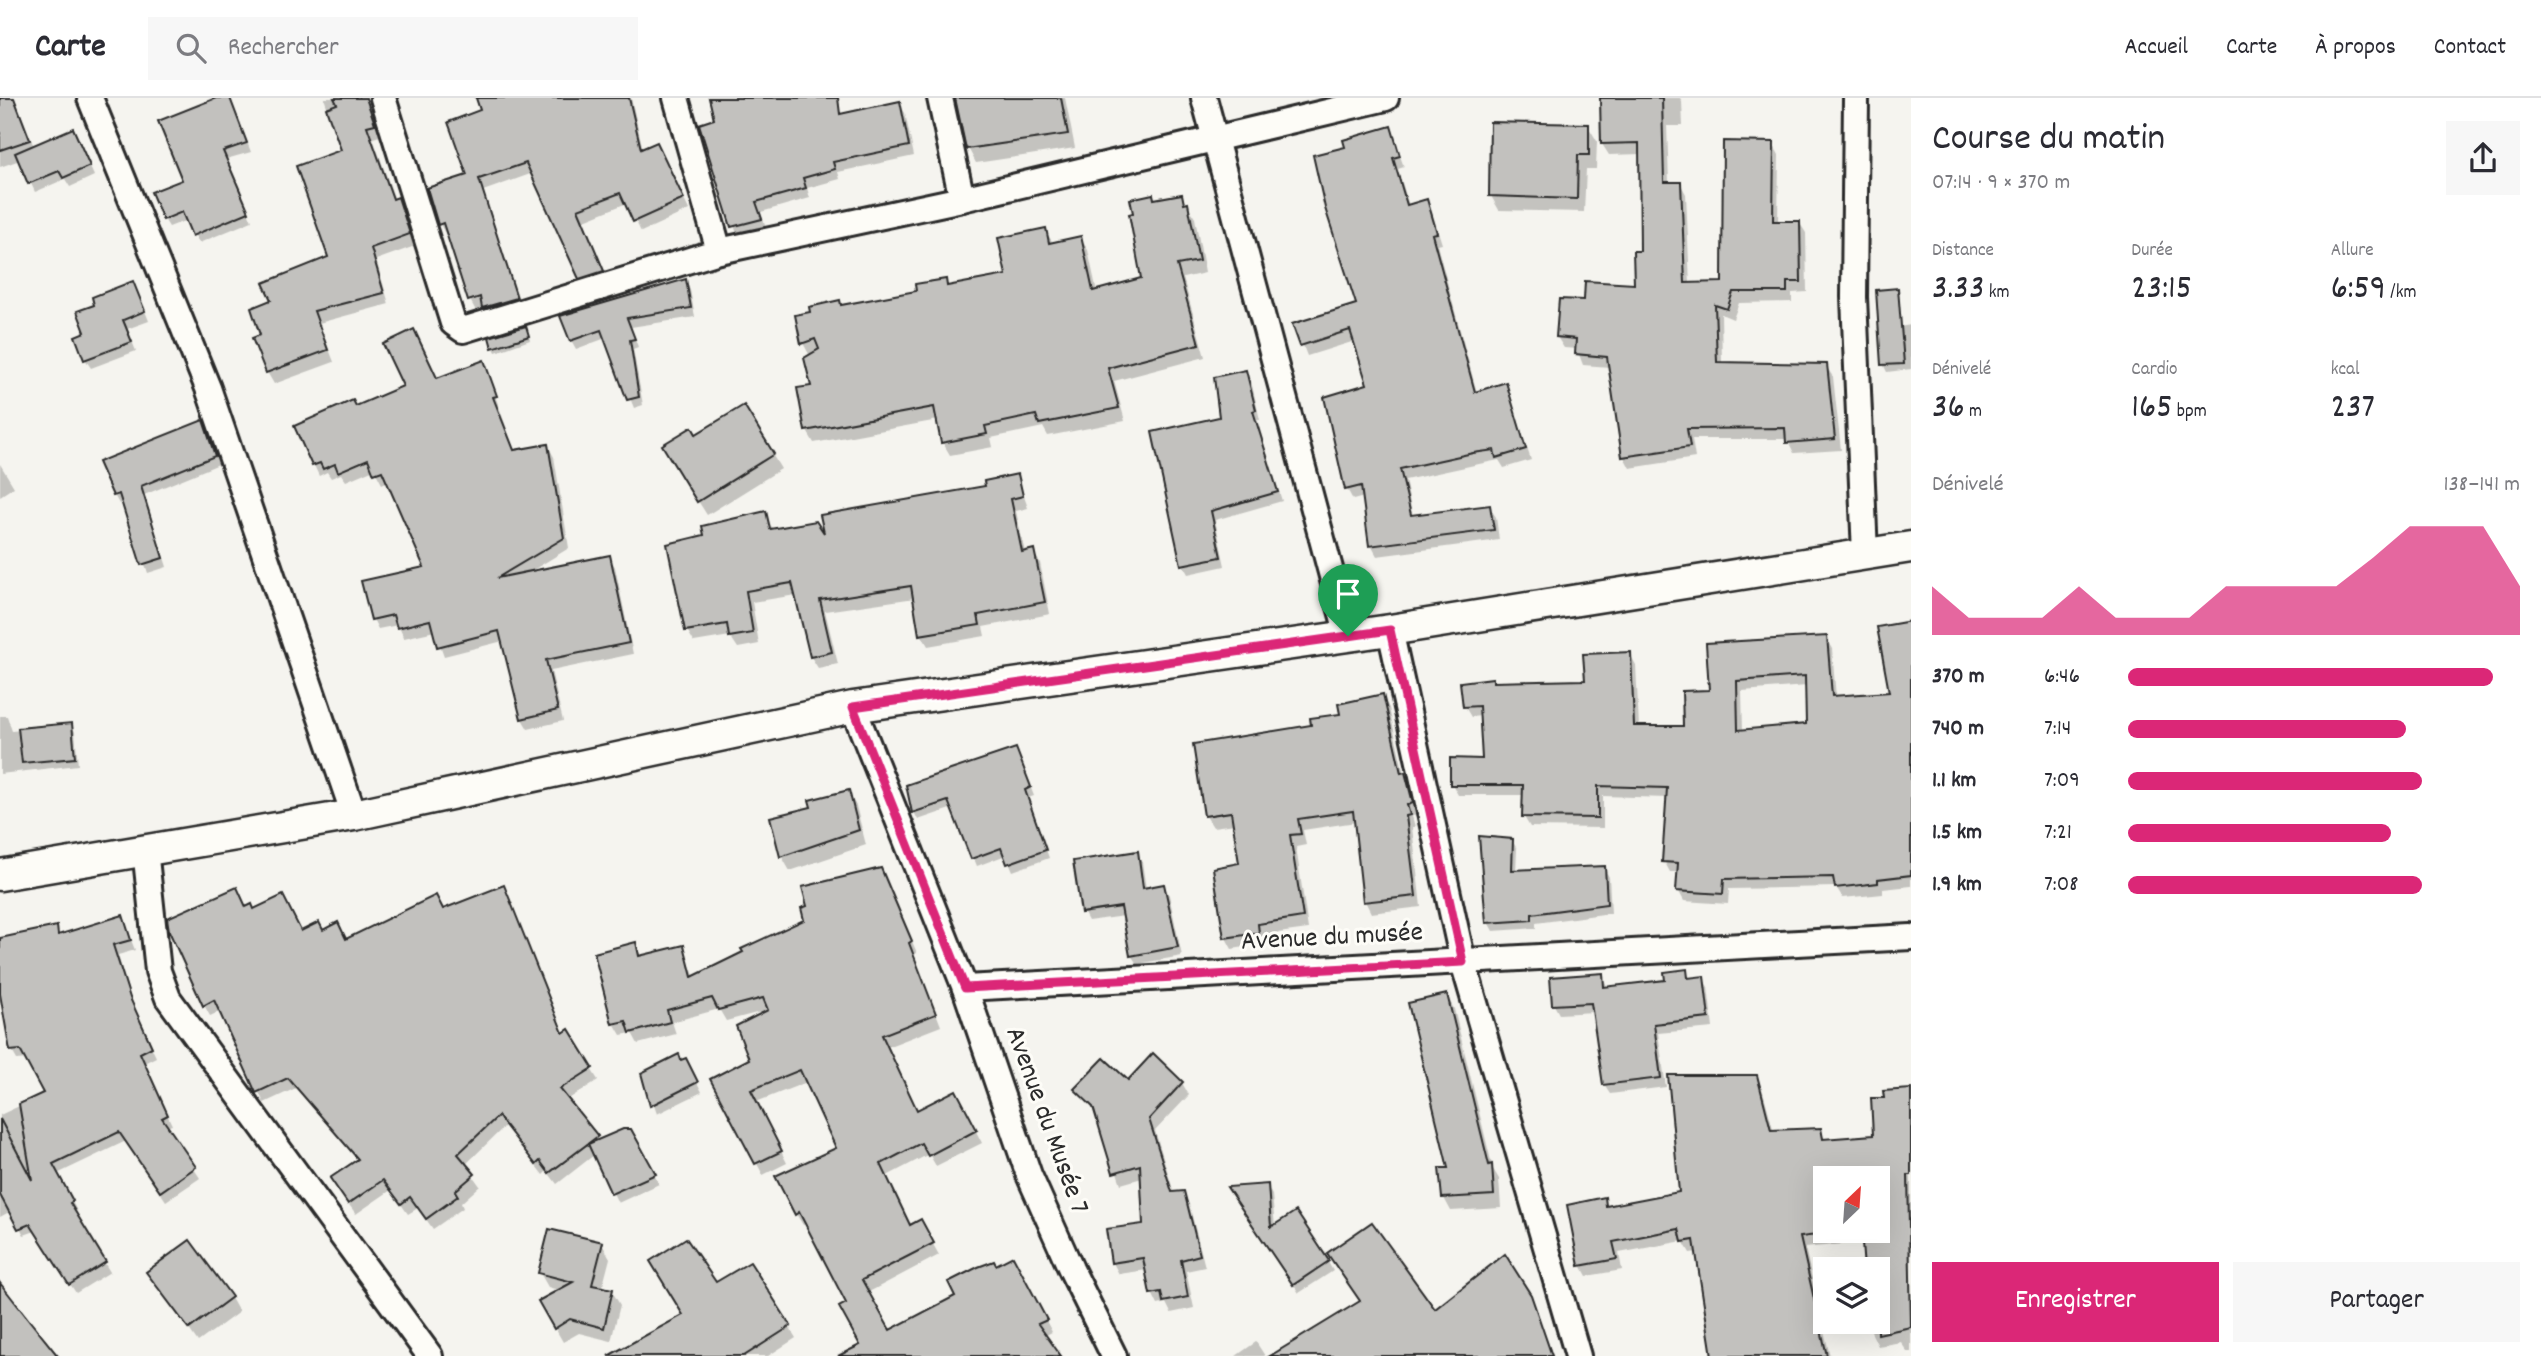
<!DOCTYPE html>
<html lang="fr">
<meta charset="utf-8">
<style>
body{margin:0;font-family:Dekko,sans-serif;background:#f7f7f7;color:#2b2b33;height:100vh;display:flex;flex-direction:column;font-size:26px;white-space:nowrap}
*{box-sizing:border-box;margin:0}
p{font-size:23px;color:#7c7c81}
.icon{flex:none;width:38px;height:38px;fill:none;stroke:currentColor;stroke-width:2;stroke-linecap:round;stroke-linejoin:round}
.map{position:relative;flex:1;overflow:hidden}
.panel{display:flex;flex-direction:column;background:#fff;width:630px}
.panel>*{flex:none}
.needle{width:46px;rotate:25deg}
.fabs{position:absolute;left:1813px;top:1068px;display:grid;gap:14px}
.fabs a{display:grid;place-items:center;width:77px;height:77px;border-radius:0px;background:#fff;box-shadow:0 7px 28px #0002;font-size:35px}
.pin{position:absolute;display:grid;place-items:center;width:60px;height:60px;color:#fff;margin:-72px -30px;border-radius:50% 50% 50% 0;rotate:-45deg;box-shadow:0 0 7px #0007}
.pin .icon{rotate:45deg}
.round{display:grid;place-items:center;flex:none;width:74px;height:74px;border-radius:0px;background:#f7f7f7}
.headline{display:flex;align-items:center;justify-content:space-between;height:119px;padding:0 21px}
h1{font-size:38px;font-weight:600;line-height:52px}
.metrics{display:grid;grid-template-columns:repeat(3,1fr);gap:10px;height:119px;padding:7px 21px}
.metrics div{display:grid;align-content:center}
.metrics b{font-size:35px;font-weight:600}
.metrics small{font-size:19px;font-weight:400}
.metrics p{font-size:19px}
.chart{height:196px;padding:14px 21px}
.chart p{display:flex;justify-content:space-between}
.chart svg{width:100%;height:126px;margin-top:7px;fill:#db2777;opacity:.7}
.button{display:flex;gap:14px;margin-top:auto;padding:14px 21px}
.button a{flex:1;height:80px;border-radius:0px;background:#db2777;color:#fff;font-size:28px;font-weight:600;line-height:80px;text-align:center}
.button a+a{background:#f7f7f7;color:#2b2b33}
ul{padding:0 21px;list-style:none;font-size:23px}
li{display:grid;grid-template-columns:112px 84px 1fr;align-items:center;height:52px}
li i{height:18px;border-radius:9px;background:#db2777}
header{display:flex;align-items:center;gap:42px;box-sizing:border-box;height:98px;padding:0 35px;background:#fff;border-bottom:2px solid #e1e1e2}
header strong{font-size:33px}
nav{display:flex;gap:38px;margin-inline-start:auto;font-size:24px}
.search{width:490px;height:63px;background:#f7f7f7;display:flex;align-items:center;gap:18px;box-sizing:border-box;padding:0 24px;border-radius:0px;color:#7c7c81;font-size:26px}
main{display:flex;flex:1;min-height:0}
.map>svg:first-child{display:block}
.shadow{fill:#0003;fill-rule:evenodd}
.building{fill:#c2c1be;stroke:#2b2b2b;stroke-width:2;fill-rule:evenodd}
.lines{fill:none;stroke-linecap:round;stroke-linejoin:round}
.minor-casing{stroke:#2b2b2b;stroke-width:30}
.tertiary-casing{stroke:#2b2b2b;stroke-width:35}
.minor{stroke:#fdfcf7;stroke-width:24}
.tertiary{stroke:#fdfcf7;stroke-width:30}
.route-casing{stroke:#fff;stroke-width:14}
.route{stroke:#db2777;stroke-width:9}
.labels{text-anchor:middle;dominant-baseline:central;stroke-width:6;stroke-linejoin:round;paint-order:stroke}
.street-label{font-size:28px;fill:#2b2b2b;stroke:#fdfcf7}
</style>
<header>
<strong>Carte</strong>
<div class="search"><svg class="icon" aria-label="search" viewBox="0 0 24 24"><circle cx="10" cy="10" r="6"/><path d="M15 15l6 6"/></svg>Rechercher</div>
<nav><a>Accueil</a><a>Carte</a><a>À propos</a><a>Contact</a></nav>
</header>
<main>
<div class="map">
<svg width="1911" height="1258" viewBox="0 0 1911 1258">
<rect width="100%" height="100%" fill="#f5f4ef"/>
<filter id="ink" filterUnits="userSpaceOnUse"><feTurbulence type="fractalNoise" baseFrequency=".0143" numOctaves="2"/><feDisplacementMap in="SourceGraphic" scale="14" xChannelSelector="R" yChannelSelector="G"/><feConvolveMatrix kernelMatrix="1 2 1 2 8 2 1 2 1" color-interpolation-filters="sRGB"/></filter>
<g filter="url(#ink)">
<g class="shadow">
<polygon points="0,0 15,0 34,49 78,42 94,78 70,89 65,81 35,94 20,62 0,69"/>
<polygon points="221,0 229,0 232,6 251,54 226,61 252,123 199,145 187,122 169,129 164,121"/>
<polygon points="324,0 367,0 380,38 373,40 395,102 397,101 404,113 415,148 376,162 389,206 319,225 334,264 274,286 267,274 263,238 273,204 331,160 343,54"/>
<polygon points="478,0 631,0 643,52 663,57 689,112 641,134 627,105 582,123 609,184 587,191 533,75 483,93 522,211 490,221 484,211 476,213 470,202 448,136 446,137 440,126 469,78 482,13"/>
<polygon points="711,0 773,0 818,20 899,5 905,15 914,58 838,74 840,81 807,90 810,100 761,114 766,131 738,139 701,27 716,23"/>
<polygon points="956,0 1065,0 1075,50 976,65 968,50"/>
<polygon points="1601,0 1680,0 1682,3 1683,28 1667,28 1669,85 1680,85 1686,96 1690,187 1724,186 1773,46 1779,57 1778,124 1799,124 1806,135 1807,194 1792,195 1792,204 1739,205 1733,221 1721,216 1722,266 1826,268 1833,279 1841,352 1794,355 1787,341 1692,341 1695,360 1630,370 1624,359 1610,269 1583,267 1577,251 1564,250 1557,239 1585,203 1635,188 1642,154 1641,56 1609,57 1602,46"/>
<polygon points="1588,28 1597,43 1596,71 1586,71 1584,114 1499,112 1491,98"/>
<polygon points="1390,30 1404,69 1398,71 1409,108 1426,103 1432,114 1442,146 1437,147 1477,295 1506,287 1531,362 1504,370 1499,362 1479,366 1405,382 1413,419 1489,409 1496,419 1499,442 1377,458 1371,447 1364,399 1353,402 1347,391 1369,287 1355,243 1307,258 1295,227 1359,207 1347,51"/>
<polygon points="1181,98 1195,120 1205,175 1183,180 1205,259 1114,283 1125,323 1048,338 1043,329 991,340 993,349 950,357 943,345 938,322 814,345 807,333 799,292 813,290 810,258 803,245 797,219 918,195 945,183 949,189 1008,178 1045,132 1053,145 1080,140 1088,152 1097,194 1143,182 1155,103"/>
<polygon points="685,184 690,192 695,219 631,229 638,249 633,251 643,307 634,310 606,240 576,251 571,242"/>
<polygon points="138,195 149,223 127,231 136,253 91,270 85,261 87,235"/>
<polygon points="1911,227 1911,271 1887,274 1883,266 1880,232"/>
<polygon points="527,234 530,242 496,254 494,250 491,241"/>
<polygon points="483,264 515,354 548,348 554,359 569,450 528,475 609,459 615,469 633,556 551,573 563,623 528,631 522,621 503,543 444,558 435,533 404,540 398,527 378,531 373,521 427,470 388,383 382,386 374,371 346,383 341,376 331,380 327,374 319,378 296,329"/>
<polygon points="1245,274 1251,283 1260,322 1257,322 1282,403 1215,422 1225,468 1188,476 1183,467 1221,320"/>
<polygon points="743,309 781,371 707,417 672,362 696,339"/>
<polygon points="203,325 219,366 144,397 167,469 148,475 123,404 119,406 114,397"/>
<polygon points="0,366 14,389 0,398"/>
<polygon points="1017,378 1028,410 1016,413 1025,455 1033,453 1040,465 1050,516 983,529 985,538 928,548 921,536 915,500 825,513 838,566 818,570 811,559 796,497 752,504 759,546 738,550 730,538 694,544 687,532 706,439 765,415 773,432 827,444"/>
<path d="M1911,525V788L1883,791V796L1843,800L1836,789L1729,791L1728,806L1684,803L1678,792L1679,774H1670L1664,763L1668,700L1603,698V730L1530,729L1524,719V697H1458L1452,686L1484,662L1481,618L1471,619L1465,609L1492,582L1494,586L1587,584L1630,556L1636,567L1639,630H1685L1711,594L1826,540L1832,551L1836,600L1891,596ZM1807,588L1808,628L1743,633L1742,593Z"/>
<polygon points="1382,598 1389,610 1404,676 1411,688 1418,717 1412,718 1415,729 1412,729 1421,809 1371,815 1365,803 1356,724 1303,732 1306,747 1296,749 1308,831 1263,837 1265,846 1232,851 1226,840 1241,767 1235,726 1213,729 1206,718 1195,647 1313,629"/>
<polygon points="0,618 7,618 12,633 71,626 75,634 78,667 0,676"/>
<polygon points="1019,660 1034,698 1028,700 1049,760 1013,773 1006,757 977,768 953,710 918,722 914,714"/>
<polygon points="848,694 856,708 866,747 790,773 782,759 772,721 813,710"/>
<polygon points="1512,742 1517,751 1516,773 1604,770 1609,779 1611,815 1536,825 1536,830 1493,833 1488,824"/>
<polygon points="1137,755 1142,764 1146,791 1164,788 1169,797 1182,858 1137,866 1131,857 1124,818 1088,823 1083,814"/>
<polygon points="887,784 917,855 914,857 941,928 887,949 917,1014 962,1006 982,1045 936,1068 929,1056 887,1078 910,1128 920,1123 939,1157 867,1195 889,1234 957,1199 995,1169 1019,1172 1052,1234 1044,1238 1058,1258 851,1258 865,1251 849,1206 807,1125 803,1127 796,1116 838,1051 807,984 756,1004 787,1065 763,1077 713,982 752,962 768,912 726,923 719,911 672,924 676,936 638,946 632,935 621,937 614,925 635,846 642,859 683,849 695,880"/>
<polygon points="503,789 564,936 568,934 598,982 567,1002 599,1043 630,1032 659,1086 618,1105 594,1057 557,1086 547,1073 543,1077 505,1028 465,1067 480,1088 461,1105 463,1110 433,1131 418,1110 408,1116 391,1092 356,1116 338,1092 358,1063 296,990 264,1005 221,913 210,918 204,907 246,811 301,835 323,834 347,843 443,813"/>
<polygon points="122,819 135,852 118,857 134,912 156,959 144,965 172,1027 166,1029 200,1080 166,1103 126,1043 57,1076 77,1113 74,1115 110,1174 76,1195 45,1148 55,1126 24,1137 11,1113 0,1119 0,1017 45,996 27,961 17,962 12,953 4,906 0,907 0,841 56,830 60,838"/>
<polygon points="1686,873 1691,881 1703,880 1708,889 1713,930 1658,935 1666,989 1610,996 1604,987 1594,914 1559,916 1554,907 1602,877 1608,890 1667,884"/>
<polygon points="1447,898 1454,911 1493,1071 1499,1081 1501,1110 1451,1113 1444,1100 1450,1071"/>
<polygon points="1153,958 1182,985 1189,997 1155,1033 1174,1095 1183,1095 1189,1106 1205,1169 1186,1173 1194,1210 1171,1215 1166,1205 1158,1207 1152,1195 1147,1172 1119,1176 1113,1165 1144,1127 1142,1080 1121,1086 1097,1016 1076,992 1128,984"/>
<polygon points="681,964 690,971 702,994 657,1016 643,976"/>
<path d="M1756,978L1762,990L1774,1034L1820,1032L1826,1043L1875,1039L1886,1001L1911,993V1254H1907L1901,1244L1878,1248L1872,1236L1869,1223H1878V1171L1864,1144L1805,1150L1830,1258H1713L1697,1154L1690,1155L1683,1143L1619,1155L1622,1172L1587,1178L1581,1167L1604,1101L1609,1110L1681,1095ZM1825,1080H1878V1132H1825Z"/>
<polygon points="1267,1088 1272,1097 1275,1129 1328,1164 1333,1173 1299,1195 1235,1099"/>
<polygon points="602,1146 610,1160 602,1191 612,1193 620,1207 611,1243 579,1235 563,1244 540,1204 561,1193 548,1189 540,1175"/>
<polygon points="149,1174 231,1200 239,1214 198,1244"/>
<polygon points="715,1187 789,1229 796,1240 768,1258 612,1258 685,1217"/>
<polygon points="1530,1198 1553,1258 1281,1258 1435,1213"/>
<polygon points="1256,1244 1265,1258 1236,1258"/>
</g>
<g class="building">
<polygon points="0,0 14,0 30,42 0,52"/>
<polygon points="216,0 230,0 247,45 223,53 249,114 192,138 182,114 163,122 151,94 182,82 158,23"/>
<polygon points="334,0 366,0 375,26 367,28 393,101 398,99 410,136 371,150 384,195 314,213 328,252 266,275 252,240 260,237 251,210 271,202 263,185 328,159 296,68 341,52 326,10 337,6"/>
<polygon points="476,0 629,0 641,51 657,44 684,101 633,124 620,95 578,111 604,173 579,181 526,65 479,81 517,200 482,210 480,199 468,203 443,125 438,127 427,90 467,77 448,24 480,12"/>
<polygon points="709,0 838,0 840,16 900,3 909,48 833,64 835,71 803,80 806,90 756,104 762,121 731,129 699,26 714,21"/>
<polygon points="955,0 1061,0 1068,36 966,51"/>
<polygon points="1600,0 1662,0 1664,84 1681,84 1685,185 1722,184 1723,43 1774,44 1773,123 1800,123 1801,184 1787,184 1787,194 1733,194 1727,211 1715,207 1717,264 1827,266 1835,341 1786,345 1785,330 1687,331 1690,349 1622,359 1607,259 1575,256 1576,241 1556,239 1559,201 1584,202 1585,183 1634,186 1633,153 1640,153 1639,45 1601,46"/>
<polygon points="1490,24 1589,26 1589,57 1578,57 1577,101 1489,98"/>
<polygon points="1391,28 1400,58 1393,60 1407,107 1427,101 1437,135 1432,136 1475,294 1506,284 1526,351 1496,360 1494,352 1473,355 1400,371 1411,417 1490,407 1494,432 1369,448 1361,388 1345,392 1324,299 1367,286 1350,232 1300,248 1292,226 1356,206 1325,110 1313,57 1345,49 1343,42"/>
<polygon points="73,30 90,68 63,80 59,73 28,86 15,55"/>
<polygon points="1153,96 1154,101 1182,96 1184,106 1188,105 1199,163 1177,167 1199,246 1108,270 1119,310 1039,326 1036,317 985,328 987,336 941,345 934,309 805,333 797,290 811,288 804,260 819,251 815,241 801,246 795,217 810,214 809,209 840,202 841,207 916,193 915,186 946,181 947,188 1006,177 998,140 1046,130 1049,145 1081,138 1093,193 1141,180 1129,116 1133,115 1130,101"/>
<polygon points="686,181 691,210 627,220 635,241 630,242 639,299 627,302 601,232 570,243 560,218"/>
<polygon points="133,183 145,213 123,222 132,244 84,262 75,238 85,234 77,213 94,207 92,199"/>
<polygon points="1898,190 1904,266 1881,267 1876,192"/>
<polygon points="526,228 529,238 492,250 489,239"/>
<polygon points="414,231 437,280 484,262 497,298 493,299 514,352 548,346 564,440 497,480 610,457 629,545 546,562 558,612 521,621 499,533 437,549 430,522 397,530 393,517 371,522 361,483 424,469 382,373 374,376 368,361 338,374 335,366 323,371 320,365 312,368 294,328 353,302 356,308 403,288 383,246"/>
<polygon points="1246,272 1256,312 1253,313 1278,394 1211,413 1221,459 1181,467 1152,334 1219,319 1214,279"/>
<polygon points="744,307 774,356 697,404 662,347 692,329 696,336"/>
<polygon points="203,322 215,358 141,388 163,460 141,467 119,396 113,398 98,364"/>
<polygon points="1018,376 1023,398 1011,401 1022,454 1034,451 1045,504 978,517 980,527 919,537 911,488 820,502 832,554 810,559 792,485 746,493 753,535 729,539 727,526 685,533 667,446 704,437 702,428 766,413 770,431 816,423 824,435 820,417 985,388 984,383"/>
<path d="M1911,523V777L1878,781V785L1835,790L1833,779L1724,781L1723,796L1676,793L1678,765L1662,764L1667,690L1598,688V720L1522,719L1523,687H1450V660L1482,661L1479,608L1463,609L1460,584L1493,580V584L1585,582L1583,556L1631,554L1634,628H1683L1682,593L1709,592L1706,545L1827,538L1832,598L1889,594L1877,529ZM1805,578L1806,626L1738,632L1737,583Z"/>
<polygon points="1383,596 1401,675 1405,674 1413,705 1407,707 1410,717 1406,718 1416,798 1363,804 1353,713 1298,721 1301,736 1290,737 1303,819 1258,826 1259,835 1224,840 1213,770 1239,765 1231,714 1204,718 1193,646 1311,627 1310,620 1340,616 1338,606"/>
<polygon points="72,625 75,660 22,665 18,630"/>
<polygon points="1016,650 1031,689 1025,692 1046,752 1007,766 1001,750 971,761 948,703 912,715 906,687"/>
<polygon points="849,692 859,732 780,759 770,719 811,709 809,702"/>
<polygon points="1479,738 1513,741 1512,772 1605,768 1607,806 1532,816 1532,822 1486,825"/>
<polygon points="1138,753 1143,790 1164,786 1178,849 1130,858 1121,809 1081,815 1073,763"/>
<polygon points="881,770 912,843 909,845 936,916 882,937 917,1012 956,992 977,1032 928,1058 921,1045 881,1066 910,1127 921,1121 934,1145 862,1182 890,1232 955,1198 948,1184 978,1169 994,1163 996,1167 1013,1158 1047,1222 1038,1226 1061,1258 838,1258 860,1247 839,1209 846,1205 799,1114 795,1117 775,1078 836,1050 800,972 751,992 782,1053 755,1066 710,981 749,961 736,928 768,912 763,900 718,912 712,900 667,912 670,924 630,935 626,923 612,926 594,855 636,844 639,858 684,847 692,879 743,854 741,851 804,822 801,810 807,808 802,789"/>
<polygon points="504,787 563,935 569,931 593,970 560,991 598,1038 549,1075 540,1063 536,1067 498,1018 458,1056 475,1076 455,1093 458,1098 426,1121 410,1099 401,1106 383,1082 348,1106 330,1080 358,1061 288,980 256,995 214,902 203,908 169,833 167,820 237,789 246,809 252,806 254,811 283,797 301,833 319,824 323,832 338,824 346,841 436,797 443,811"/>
<polygon points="123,817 131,842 113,847 130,900 152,949 140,955 168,1017 162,1020 196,1069 160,1094 119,1034 53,1066 73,1103 70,1105 106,1164 69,1187 30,1126 18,1131 0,1097 0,1021 32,1082 19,1006 43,995 20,952 10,953 0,896 0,840 57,828 58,837"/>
<polygon points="1687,871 1688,880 1704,878 1709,920 1654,926 1661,980 1603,987 1591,905 1552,907 1550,879 1603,875 1604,889 1665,882 1664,874"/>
<polygon points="1447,896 1489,1067 1492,1066 1494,1097 1442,1100 1439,1070 1448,1070 1408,905"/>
<polygon points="1153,955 1183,984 1149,1021 1172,1094 1184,1093 1200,1157 1181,1162 1188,1199 1163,1204 1161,1194 1150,1196 1143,1160 1111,1165 1106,1131 1143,1126 1140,1067 1113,1075 1093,1009 1074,991 1104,960 1128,982"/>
<polygon points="679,956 681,962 686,960 698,984 650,1008 641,975"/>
<polygon points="1668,977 1757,977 1771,1032 1821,1030 1823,1041 1873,1037 1871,1000 1884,1000 1883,993 1911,991 1911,1077 1908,1077 1911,1229 1878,1236 1878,1171 1864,1171 1861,1132 1878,1132 1878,1079 1825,1080 1825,1136 1800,1139 1827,1258 1712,1258 1694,1142 1682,1144 1679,1131 1613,1144 1617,1161 1579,1168 1567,1107 1605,1099 1606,1108 1679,1094"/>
<polygon points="623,1031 631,1031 656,1076 611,1096 588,1046"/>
<polygon points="1268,1086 1271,1129 1296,1113 1329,1163 1293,1187 1227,1089"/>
<polygon points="1372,1124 1435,1211 1505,1156 1531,1197 1552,1258 1270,1258 1360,1203 1327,1155"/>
<polygon points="549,1131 603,1144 592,1187 613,1191 604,1230 570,1221 554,1231 538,1203 573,1184 538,1175"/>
<polygon points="686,1140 716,1184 750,1164 791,1228 744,1258 608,1258 683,1217 650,1163"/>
<polygon points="190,1142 232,1199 189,1231 146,1174"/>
<polygon points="0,1185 29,1222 58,1258 0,1258"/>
</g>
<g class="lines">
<defs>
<g id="minor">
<polyline points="90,0 208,290 354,717"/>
<polyline points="383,0 453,225 463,232 719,153 962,101 1386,0"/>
<polyline points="676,0 719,153"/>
<polyline points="940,0 962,101"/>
<polyline points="1204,0 1348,538"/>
<polyline points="1856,0 1854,199 1865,456"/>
<polyline points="1390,532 1463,864 1578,1258"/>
<polyline points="853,609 965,890 1029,1077 1071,1171 1114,1258"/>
<polyline points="145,751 158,873 168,900 430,1258"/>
<polyline points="965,890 1911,839"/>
</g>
<polyline id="tertiary" points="0,777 354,717 853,609 1390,532 1911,449"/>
</defs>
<use href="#minor" class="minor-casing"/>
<use href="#tertiary" class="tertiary-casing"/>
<use href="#minor" class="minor"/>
<use href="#tertiary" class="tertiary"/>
</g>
</g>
<g class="lines" filter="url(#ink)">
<defs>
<polygon id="route" points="1390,532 1463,864 965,890 853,609"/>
</defs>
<use href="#route" class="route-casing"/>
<use href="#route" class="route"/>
</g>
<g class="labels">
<g class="street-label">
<text transform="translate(1332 841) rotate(-3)">Avenue du musée</text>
<text transform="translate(1045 1023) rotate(70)">Avenue du Musée 7</text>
</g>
</g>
</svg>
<div class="fabs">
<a><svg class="needle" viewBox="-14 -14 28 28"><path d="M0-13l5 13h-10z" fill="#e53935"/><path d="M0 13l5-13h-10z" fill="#7c7c81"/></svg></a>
<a><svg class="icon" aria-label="layers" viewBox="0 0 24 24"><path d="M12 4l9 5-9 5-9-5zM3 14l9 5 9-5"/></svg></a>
</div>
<div class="pin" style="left:1348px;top:538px;background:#1e9e55"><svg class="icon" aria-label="arrive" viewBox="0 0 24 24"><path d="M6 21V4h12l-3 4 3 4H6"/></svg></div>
</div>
<section class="panel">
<div class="headline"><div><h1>Course du matin</h1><p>07:14 · 9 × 370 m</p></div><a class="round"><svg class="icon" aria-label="share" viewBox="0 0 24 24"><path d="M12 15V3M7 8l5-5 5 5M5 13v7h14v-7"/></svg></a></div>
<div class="metrics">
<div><p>Distance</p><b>3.33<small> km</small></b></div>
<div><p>Durée</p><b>23:15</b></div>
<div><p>Allure</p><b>6:59<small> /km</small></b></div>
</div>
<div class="metrics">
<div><p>Dénivelé</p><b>36<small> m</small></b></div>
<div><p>Cardio</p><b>165<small> bpm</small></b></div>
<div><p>kcal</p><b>237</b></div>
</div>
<div class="chart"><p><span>Dénivelé</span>138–141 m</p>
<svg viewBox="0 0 160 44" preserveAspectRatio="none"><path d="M0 44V27L10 38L20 38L30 38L40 27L50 38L60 38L70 38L80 27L90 27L100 27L110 27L120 17L130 6L140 6L150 6L160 27V44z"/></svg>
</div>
<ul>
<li><b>370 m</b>6:46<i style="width:93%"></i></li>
<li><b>740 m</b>7:14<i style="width:71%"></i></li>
<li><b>1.1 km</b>7:09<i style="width:75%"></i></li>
<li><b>1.5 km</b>7:21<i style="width:67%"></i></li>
<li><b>1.9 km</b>7:08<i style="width:75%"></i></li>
</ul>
<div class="button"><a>Enregistrer</a><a>Partager</a></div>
</section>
</main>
